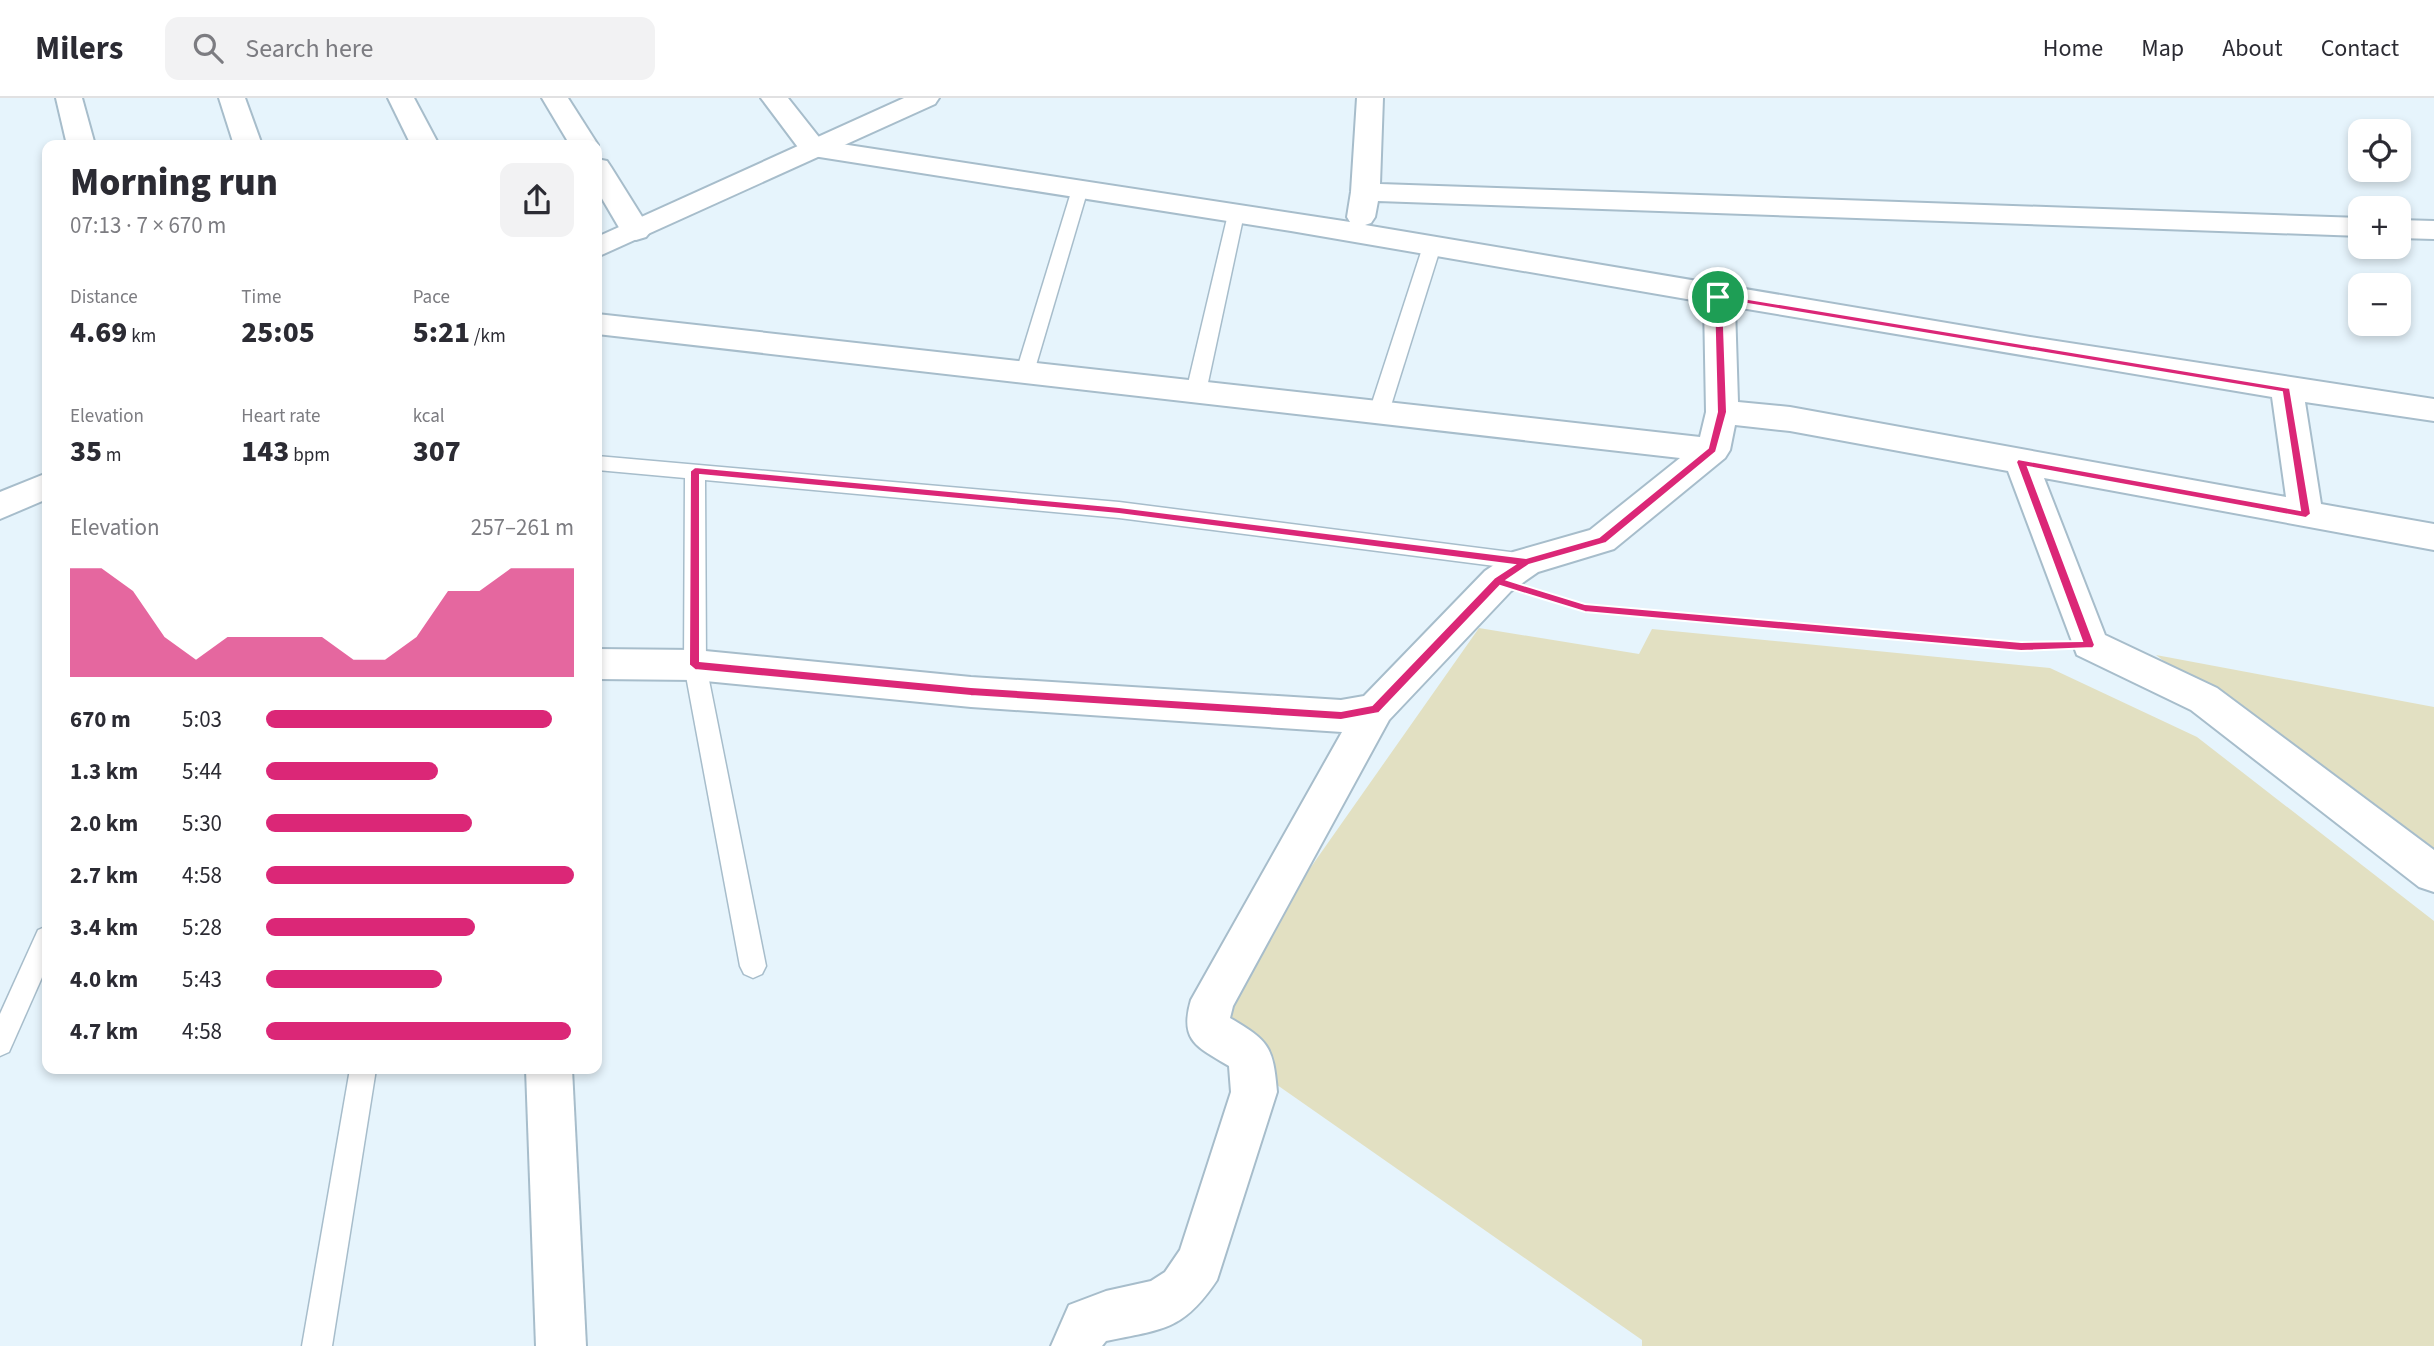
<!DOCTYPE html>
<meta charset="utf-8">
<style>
body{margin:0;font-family:"Source Sans 3",sans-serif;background:#f2f2f3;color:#2b2b33;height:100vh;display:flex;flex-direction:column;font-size:26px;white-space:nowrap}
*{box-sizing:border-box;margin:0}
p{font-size:23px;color:#7c7c81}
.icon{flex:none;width:38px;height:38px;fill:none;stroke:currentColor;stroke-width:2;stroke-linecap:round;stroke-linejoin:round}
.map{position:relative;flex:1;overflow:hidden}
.sheet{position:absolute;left:42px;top:42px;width:560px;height:934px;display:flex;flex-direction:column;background:#fff;border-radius:14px;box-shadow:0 4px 10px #0003}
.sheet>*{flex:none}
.buttons{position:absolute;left:2348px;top:21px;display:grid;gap:14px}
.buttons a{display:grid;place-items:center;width:63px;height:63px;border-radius:14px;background:#fff;box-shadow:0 4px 10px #0003;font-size:35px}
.pin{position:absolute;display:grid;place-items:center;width:60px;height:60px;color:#fff;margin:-30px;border:4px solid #fff;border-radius:50%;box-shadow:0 2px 7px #0007}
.round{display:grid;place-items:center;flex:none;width:74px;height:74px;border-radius:14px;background:#f2f2f3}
.head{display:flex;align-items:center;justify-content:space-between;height:119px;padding:0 28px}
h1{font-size:38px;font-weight:800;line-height:52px}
.metrics{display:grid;grid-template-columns:repeat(3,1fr);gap:10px;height:119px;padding:7px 28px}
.metrics div{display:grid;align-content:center}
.metrics b{font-size:30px;font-weight:800}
.metrics small{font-size:19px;font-weight:400}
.metrics p{font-size:19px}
.chart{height:196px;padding:14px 28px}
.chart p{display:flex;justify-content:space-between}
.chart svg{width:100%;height:126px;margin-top:7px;fill:#db2777;opacity:.7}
ul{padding:0 28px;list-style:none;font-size:23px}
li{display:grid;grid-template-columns:112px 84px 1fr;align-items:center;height:52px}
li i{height:18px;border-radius:9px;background:#db2777}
header{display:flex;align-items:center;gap:42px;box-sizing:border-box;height:98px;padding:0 35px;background:#fff;border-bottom:2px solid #e1e1e2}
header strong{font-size:33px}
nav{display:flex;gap:38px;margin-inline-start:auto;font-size:24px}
.search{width:490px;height:63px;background:#f2f2f3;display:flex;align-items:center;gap:18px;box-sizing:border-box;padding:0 24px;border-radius:14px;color:#7c7c81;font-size:26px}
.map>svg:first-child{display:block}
.green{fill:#e2e0c2}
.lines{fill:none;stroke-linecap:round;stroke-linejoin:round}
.lane-casing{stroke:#a7bdcb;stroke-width:3}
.street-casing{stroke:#a7bdcb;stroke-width:4}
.secondary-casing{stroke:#a7bdcb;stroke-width:4}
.path{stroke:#768188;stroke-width:4.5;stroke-dasharray:2 5;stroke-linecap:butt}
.lane{fill:#fff;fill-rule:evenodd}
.street{fill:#fff;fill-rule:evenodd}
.secondary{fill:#fff;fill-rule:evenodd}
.route{fill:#db2777;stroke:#fff;stroke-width:2;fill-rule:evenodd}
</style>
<header>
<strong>Milers</strong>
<div class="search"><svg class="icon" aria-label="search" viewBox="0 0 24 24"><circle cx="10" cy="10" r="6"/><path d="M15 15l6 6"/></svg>Search here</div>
<nav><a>Home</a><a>Map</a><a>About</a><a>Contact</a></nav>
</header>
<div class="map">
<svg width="2434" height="1248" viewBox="0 0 2434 1248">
<rect width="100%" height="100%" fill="#e6f4fc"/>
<g class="green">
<polygon points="1479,530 1639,556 1652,531 2050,570 2197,639 2434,823 2434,1248 1642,1248 1642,1242 1197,931"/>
<polygon points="2156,557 2434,609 2434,770"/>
</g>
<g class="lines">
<defs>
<g id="lane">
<polygon points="1080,86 1088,91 1034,274 1032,279 1018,279 1016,274 1072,91"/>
<polygon points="1236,111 1244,116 1206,294 1203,299 1189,299 1186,294 1228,116"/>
<polygon points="1432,143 1441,148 1389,314 1386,319 1372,319 1369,314 1423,148"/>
<polygon points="597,358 1119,404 1526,456 1533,458 1536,464 1533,470 1526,472 1119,420 705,382 706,567 766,868 762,876 753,880 744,876 740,868 684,567 685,380 597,372"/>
<polygon points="47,828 47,868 9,954 0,958 0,916 38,832"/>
<polygon points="350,971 376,971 332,1248 302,1248"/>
</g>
<g id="street">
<polygon points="56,0 82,0 95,47 67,47"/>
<polygon points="219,0 245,0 262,47 234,47"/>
<polygon points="388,0 414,0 439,47 411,47"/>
<polygon points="542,0 568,0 598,47 597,48 570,47"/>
<path d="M761,0H788L822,43L1350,124L1347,119L1351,94L1357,0H1383L1380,86L2361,120V138L1378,103L1375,119L1371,125L1365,127L2030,239L2434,301V323L2305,304L2321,406L2434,426V452L2044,380L2105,537L2217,590L2434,752V794L2419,789L2191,612L2077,557L2008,373L1790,333L1735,327L1730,352L1725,360L1614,451L1538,474L1511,493L1389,622L1233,908L1230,920C1269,943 1273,948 1277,994L1217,1182C1183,1233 1163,1231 1106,1243L1102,1248H1051L1069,1207L1106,1193L1151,1183L1165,1174L1180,1152L1231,994L1229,968C1197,949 1179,943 1191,902L1342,634L971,609L695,582L597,581V551L695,552L971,579L1341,602L1364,598L1485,473L1513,454L1590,432L1680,360L597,236V216L1700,339L1706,314L1704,204L1291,133L813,58L803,56ZM1735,209L2272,299L2286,399L1790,309L1738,304Z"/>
<polygon points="597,61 607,63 611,69 651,133 646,139 636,142 626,139 621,133 597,92"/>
<polygon points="2399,122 2434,123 2434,141 2399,140"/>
<polygon points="526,971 572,971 586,1248 536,1248"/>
</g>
<g id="secondary">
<polygon points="904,0 939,0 935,6 597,159 597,139"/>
<polygon points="47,375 47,401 0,421 0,394"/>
</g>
</defs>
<use href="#lane" class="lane-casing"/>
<use href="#street" class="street-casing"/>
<use href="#secondary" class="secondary-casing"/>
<polyline class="path" points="1548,499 1585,510 2021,549 2047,548"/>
<use href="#lane" class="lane"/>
<use href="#street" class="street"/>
<use href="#secondary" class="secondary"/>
</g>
<path class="route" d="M1718,196L2290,290L2311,416L2306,420L2028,369L2095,547L2093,550L2021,553L1585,514L1500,488L1379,615L1341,622L971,598L695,572L689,567L690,373L695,369L1119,409L1526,460L1599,439L1708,350L1717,314L1714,199ZM1723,202L2282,294L2300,412L2018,361L2016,364L2082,543L2021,544L1585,506L1507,482L1529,467L1606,445L1716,354L1727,314ZM700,377L1119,416L1514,467L1494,480L1372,607L1341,613L971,589L700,563Z"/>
</svg>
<div class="buttons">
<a><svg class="icon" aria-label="locate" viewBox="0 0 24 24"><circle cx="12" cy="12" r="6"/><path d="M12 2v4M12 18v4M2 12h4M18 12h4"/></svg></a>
<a>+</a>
<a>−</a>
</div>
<div class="pin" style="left:1718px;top:199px;background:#1e9e55"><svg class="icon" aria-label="arrive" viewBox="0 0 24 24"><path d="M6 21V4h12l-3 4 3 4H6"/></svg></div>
<section class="sheet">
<div class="head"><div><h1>Morning run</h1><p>07:13 · 7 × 670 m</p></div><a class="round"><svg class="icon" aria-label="share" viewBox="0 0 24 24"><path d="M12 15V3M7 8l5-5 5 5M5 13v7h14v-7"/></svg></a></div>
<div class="metrics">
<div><p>Distance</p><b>4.69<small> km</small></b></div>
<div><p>Time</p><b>25:05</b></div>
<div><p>Pace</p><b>5:21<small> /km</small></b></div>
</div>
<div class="metrics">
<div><p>Elevation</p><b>35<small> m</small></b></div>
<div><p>Heart rate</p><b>143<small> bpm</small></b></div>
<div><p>kcal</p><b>307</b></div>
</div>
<div class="chart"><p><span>Elevation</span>257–261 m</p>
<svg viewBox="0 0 160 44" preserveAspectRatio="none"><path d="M0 44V6L10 6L20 14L30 30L40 38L50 30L60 30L70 30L80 30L90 38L100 38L110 30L120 14L130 14L140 6L150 6L160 6V44z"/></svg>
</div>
<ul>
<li><b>670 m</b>5:03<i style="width:93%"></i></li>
<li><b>1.3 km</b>5:44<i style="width:56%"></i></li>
<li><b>2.0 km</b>5:30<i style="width:67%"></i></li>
<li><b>2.7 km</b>4:58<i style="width:100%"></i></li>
<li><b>3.4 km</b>5:28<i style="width:68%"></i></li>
<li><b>4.0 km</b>5:43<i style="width:57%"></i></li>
<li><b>4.7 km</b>4:58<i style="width:99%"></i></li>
</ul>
</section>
</div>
